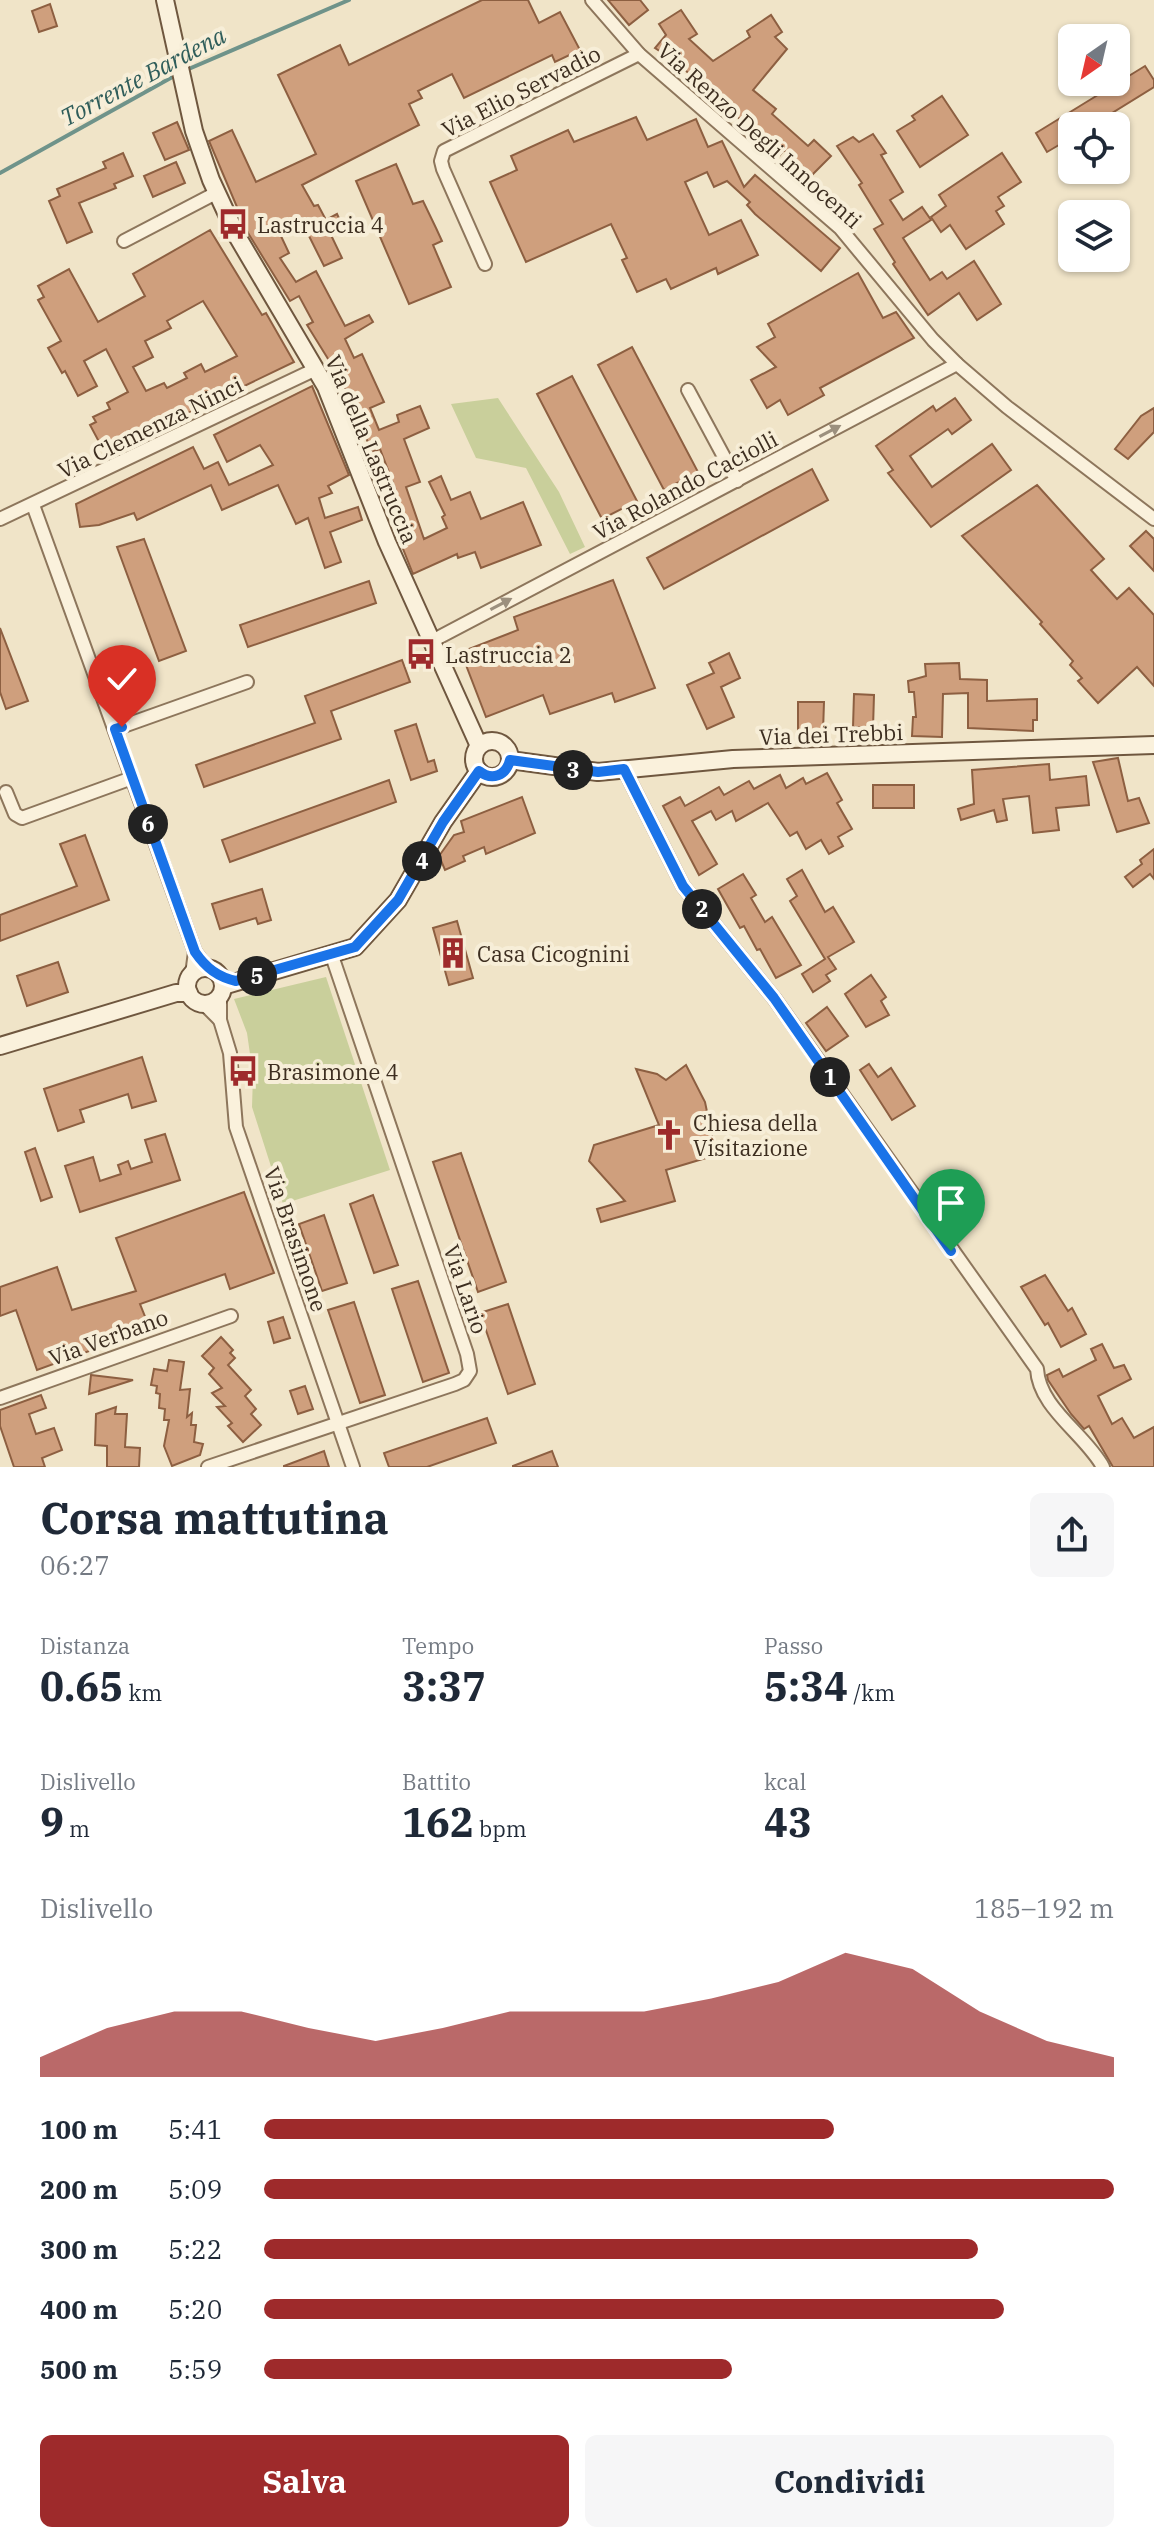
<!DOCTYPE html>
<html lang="it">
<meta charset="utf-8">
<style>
body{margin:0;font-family:"IBM Plex Serif",serif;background:#f6f6f7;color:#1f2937;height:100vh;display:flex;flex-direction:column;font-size:30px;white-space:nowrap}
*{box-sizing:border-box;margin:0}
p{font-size:26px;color:#747a83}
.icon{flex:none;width:44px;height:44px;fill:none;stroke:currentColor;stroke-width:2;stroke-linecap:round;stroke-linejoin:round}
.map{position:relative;height:1467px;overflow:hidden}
.panel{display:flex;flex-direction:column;background:#fff;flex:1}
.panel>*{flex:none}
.needle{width:52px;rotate:214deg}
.fabs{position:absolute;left:1058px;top:24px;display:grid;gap:16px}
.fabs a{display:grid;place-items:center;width:72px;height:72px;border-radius:12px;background:#fff;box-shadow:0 2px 6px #0004;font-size:40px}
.pin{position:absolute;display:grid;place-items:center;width:68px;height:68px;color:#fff;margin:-82px -34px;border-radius:50% 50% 50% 0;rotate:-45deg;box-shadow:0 0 8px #0007}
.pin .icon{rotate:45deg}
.km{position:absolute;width:40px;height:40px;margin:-20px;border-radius:50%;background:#222;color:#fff;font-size:22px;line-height:40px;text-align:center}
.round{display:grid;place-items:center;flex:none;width:84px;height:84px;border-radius:12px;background:#f6f6f7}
.summary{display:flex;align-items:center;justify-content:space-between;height:136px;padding:0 40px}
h1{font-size:44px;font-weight:800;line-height:60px}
.stats{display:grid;grid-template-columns:repeat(3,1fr);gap:12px;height:136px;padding:8px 40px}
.stats div{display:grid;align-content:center}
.stats b{font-size:40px;font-weight:800}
.stats small{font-size:22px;font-weight:400}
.stats p{font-size:22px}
.chart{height:224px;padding:16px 40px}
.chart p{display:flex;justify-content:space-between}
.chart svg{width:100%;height:144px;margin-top:8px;fill:#9e2a2b;opacity:.7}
.primary-button{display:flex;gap:16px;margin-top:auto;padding:16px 40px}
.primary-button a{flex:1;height:92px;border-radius:12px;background:#9e2a2b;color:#fff;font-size:32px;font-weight:800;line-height:92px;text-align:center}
.primary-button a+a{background:#f6f6f7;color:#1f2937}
ul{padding:0 40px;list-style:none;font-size:26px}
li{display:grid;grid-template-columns:128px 96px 1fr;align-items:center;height:60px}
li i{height:20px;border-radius:10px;background:#9e2a2b}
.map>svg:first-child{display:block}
.green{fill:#c9cf9b}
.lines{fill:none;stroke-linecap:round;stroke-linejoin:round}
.stream{stroke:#6f938a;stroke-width:4}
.building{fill:#cf9f7d;stroke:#8d5f41;stroke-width:2;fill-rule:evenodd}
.street-casing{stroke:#8d765c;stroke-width:16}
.secondary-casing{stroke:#6f573f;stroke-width:20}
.street{stroke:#faf1dc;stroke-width:12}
.secondary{stroke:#faf1dc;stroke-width:16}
.oneway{fill:#9c907e}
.route-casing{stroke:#fff;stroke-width:16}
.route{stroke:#1a73e8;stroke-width:10}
.labels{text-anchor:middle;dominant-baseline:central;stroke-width:8;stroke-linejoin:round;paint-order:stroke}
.street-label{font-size:22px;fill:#3d2e20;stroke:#f7eed8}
.poi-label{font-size:22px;fill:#3d2e20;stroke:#f7eed8;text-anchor:start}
.water-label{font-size:24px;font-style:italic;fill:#2f5d5a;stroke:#f7eed8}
</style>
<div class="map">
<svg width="1154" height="1467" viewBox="0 0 1154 1467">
<rect width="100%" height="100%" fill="#f0e4c8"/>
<g class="green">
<polygon points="498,398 559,492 585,547 570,554 526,468 476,458 451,404"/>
<polygon points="326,977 390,1170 283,1204 252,1107 253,1075 247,1033 234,999"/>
</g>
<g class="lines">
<g class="stream">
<polyline points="184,71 349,0"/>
<polyline points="0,173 176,75"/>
</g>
</g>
<g class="building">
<polygon points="482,0 528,0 539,23 560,12 580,50 555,62 552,55 464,98 452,74 418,91 422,98 409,104 419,125 302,185 314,206 318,205 326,220 337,214 343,227 330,233 342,258 324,266 304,226 280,234 289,253 280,258 296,282 316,271 345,326 369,315 373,322 345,339 354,358 362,354 384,402 370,408 379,430 399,422 397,415 420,406 429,428 404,439 420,482 406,487 424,539 447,528 442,517 445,515 429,482 441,476 451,500 470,492 481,519 523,502 541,545 481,568 475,552 458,558 457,554 413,574 382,496 396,491 380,449 372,452 343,383 307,325 313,322 299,296 290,301 248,233 209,141 232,130 256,182 316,154 278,75 340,45 349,65"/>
<polygon points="608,0 640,0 648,10 629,25"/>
<polygon points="50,4 57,26 39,32 32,11"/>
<polygon points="681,10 697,34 689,39 713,61 750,37 747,31 771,15 782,32 775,37 787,49 753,90 776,109 772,114 808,146 814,140 831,156 811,176 784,150 780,155 675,61 655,48 666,35 659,24"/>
<polygon points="1145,66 1154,80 1154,87 1091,126 1072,126 1072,155 1064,142 1047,152 1036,133"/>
<polygon points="942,96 968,135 920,167 897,131 915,120 912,116"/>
<polygon points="636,117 647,140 696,119 708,147 722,141 744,187 755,175 840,248 821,271 755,214 747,205 750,202 727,181 714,187 707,172 685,182 709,235 741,220 758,255 718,274 716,268 671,289 666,279 637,292 622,260 627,258 611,224 526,262 490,182 517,170 511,156 568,130 574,142"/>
<polygon points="177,122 189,150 165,160 153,133"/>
<polygon points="873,134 886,153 881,155 903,192 890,200 903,220 922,207 931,220 903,238 930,280 942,272 947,279 974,261 1001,304 977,320 959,293 928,315 893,264 895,262 874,229 883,224 859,185 862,183 837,146 853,137 859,142"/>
<polygon points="123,153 133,176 114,184 116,188 79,203 92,232 67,243 49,201 60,196 57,189 106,168 103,162"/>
<polygon points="1002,153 1021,182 998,197 1004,206 996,211 1004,224 966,249 950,225 941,232 931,217 946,206 939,195"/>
<polygon points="176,162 185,183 153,197 144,176"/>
<polygon points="396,164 413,204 423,201 436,228 442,241 433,245 451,287 409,304 356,181"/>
<path d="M210,230L262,315L266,313L294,362L105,453L90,425L96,422L93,417L110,409L107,403L128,392L106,349L84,361L97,386L78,396L65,371L62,373L48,348L61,341L38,300L44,297L38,286L69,269L98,322L145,296L133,274ZM203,301L237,356L205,372L201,364L184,373L187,378L167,388L164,383L146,391L133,367L153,357L145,341L171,328L167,321Z"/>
<polygon points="858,273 883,318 896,312 914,338 820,388 824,395 788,415 780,400 767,408 751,380 776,367 757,347 775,337 768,324"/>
<polygon points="632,347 698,472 664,490 598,365"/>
<polygon points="572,376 637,501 602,519 537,394"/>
<polygon points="312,386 349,475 328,486 332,493 319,498 325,518 358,507 362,520 330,532 341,562 325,568 308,518 296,524 278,485 222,510 211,485 137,520 134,513 99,525 80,527 76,504 193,447 204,469 218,462 229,485 273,465 260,445 227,462 214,435"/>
<polygon points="955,398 971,420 952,434 948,429 910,456 932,487 992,444 1011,470 931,527 888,473 893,470 876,446 933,406 936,411"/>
<polygon points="1154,408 1154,432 1128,459 1115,449 1141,416"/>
<polygon points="812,469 828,500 664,589 647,558"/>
<polygon points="1037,485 1104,559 1091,570 1117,599 1129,588 1154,615 1154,686 1137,667 1098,703 1078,681 1082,678 1070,665 1073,661 1040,624 1042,622 962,536"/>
<polygon points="1146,531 1154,539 1154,571 1130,546"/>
<polygon points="144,539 186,651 159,661 117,547"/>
<polygon points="613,580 655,688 615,702 612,693 550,714 543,695 486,717 461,652 518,630 514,617"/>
<polygon points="369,581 376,603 248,647 240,625"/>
<polygon points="0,628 28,701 6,709 0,692"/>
<polygon points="729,653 740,678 721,687 734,717 707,729 687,685 714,673 709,663"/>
<polygon points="402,660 410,682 331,711 341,739 204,787 196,765 315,723 305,696"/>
<polygon points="959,663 960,679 987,680 987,701 1037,699 1037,720 1033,720 1033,731 968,728 968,693 943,694 942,737 912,736 913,717 916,717 914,692 909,692 908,681 926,676 925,664"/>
<polygon points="854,694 874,695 873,728 853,727"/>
<polygon points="798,702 824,702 823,732 798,731"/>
<polygon points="416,724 428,762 434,760 437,771 411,780 395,731"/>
<polygon points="1118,758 1128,801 1139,798 1149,823 1117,832 1093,762"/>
<polygon points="1049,764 1050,780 1086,776 1089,805 1056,808 1059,830 1033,833 1029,796 1003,799 1007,820 997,822 994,810 961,820 958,809 974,804 972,770"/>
<polygon points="827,773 842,800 837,803 852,829 838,837 843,846 829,854 821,840 806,849 797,832 790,836 768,803 736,821 732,811 716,820 711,811 692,821 717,864 699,875 663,806 680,797 685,806 719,787 724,795 749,781 754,789 780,775 786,788 803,778 806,784"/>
<polygon points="389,780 396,802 230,862 222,840"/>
<rect x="873" y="785" width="41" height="23"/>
<polygon points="522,797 535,833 486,854 484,847 463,856 465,861 445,870 439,856 454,835 464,832 461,821"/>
<polygon points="85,835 109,900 0,941 0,915 77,886 60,844"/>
<polygon points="1154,849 1154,879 1150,874 1133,887 1125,877 1142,864 1140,860"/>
<polygon points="802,870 825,912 833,907 854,942 828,957 836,969 826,975 830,981 813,992 802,974 825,959 790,901 797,896 787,879"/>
<polygon points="743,874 756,895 751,898 765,922 772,917 801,965 776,978 760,949 757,950 744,926 740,928 718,889"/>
<polygon points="262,889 271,920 258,924 256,918 220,929 212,904"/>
<polygon points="457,921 473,978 449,985 433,928"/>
<polygon points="58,962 68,992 27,1006 17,976"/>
<polygon points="871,975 886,997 881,1001 889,1015 866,1027 845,994"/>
<polygon points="827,1007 848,1036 826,1051 806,1023"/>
<polygon points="142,1057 156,1101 132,1108 128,1094 80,1110 84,1122 58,1131 44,1089"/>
<polygon points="869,1064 878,1077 891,1068 915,1106 892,1120 860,1070"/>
<polygon points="686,1065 705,1102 716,1155 666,1170 675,1201 601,1222 597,1209 625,1201 589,1161 594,1145 659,1125 636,1069 657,1074 666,1080"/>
<polygon points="165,1134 180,1180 80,1212 65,1166 93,1157 100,1181 121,1174 118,1165 128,1161 131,1169 152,1162 145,1140"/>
<polygon points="35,1148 52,1197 41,1201 25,1152"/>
<polygon points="461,1153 506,1282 478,1292 433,1162"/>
<polygon points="244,1192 274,1273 230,1289 225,1274 140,1304 150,1329 37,1370 16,1310 0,1316 0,1287 57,1267 72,1310 136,1291 116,1238"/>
<polygon points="373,1195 398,1265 374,1273 350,1204"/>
<polygon points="324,1215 347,1283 322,1291 299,1224"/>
<polygon points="1045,1275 1068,1311 1072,1308 1086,1334 1061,1347 1048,1323 1045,1325 1021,1287"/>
<polygon points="418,1281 449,1373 423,1382 392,1289"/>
<polygon points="354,1302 385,1395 360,1403 328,1310"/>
<polygon points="508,1304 535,1384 508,1394 480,1313"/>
<polygon points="283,1317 290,1338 274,1343 268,1322"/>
<polygon points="221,1337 233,1350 230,1353 235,1358 228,1365 251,1390 245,1396 256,1409 251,1414 261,1425 243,1442 228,1426 232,1423 217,1407 225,1406 212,1393 222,1388 209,1374 214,1368 202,1356"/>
<polygon points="1102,1344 1114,1368 1124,1365 1131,1379 1098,1396 1112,1424 1122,1418 1134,1438 1154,1427 1154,1467 1113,1467 1089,1426 1084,1429 1071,1414 1048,1380 1047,1375 1059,1369 1063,1377 1096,1360 1091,1349"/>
<polygon points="169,1360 184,1362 180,1390 190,1389 187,1417 192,1413 191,1425 196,1425 194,1442 203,1444 200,1455 172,1466 164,1446 169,1420 164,1420 165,1409 159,1408 160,1394 156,1393 157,1386 151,1385 154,1369 167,1371"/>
<polygon points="91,1375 133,1380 89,1394"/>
<polygon points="305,1386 313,1409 298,1414 290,1391"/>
<polygon points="41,1395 46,1408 29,1414 36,1434 54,1428 62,1450 42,1458 45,1467 14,1467 0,1426 0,1410"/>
<polygon points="116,1407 115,1414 127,1414 125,1447 140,1448 139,1467 107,1467 107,1446 95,1445 96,1414"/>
<polygon points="487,1418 496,1443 427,1467 389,1467 384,1453"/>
<polygon points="324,1451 329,1467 284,1467 284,1466"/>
<polygon points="552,1451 558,1467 513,1467 513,1466"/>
</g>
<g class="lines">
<defs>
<g id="street">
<polyline points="592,0 639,54 840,228 933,340 957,364 1007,407 1154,519"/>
<polyline points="124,241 216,193"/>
<polyline points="485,264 443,169 441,161 444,151 639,54"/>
<polyline points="688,390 737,481"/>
<polyline points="33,505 195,952 207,968"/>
<polyline points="0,519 316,369"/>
<polyline points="432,641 957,364"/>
<polyline points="115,729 247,682"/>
<path d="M624,769L683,886L774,998L1037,1369C1039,1408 1085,1434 1103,1467"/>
<polyline points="6,792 15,814 22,818 132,778"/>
<polyline points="192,974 195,952"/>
<polyline points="220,997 220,1020 230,1053 236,1127 353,1467"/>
<polyline points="204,1004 220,1020"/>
<polyline points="0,1398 231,1316"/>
<polyline points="208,1467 455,1384 464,1380 470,1371 467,1354 331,953"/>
</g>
<g id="secondary">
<polyline points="165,0 194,131 211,180 237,236 326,387 387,542 479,746"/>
<circle cx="492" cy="759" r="18"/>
<polyline points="510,760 598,772 733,759 1154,745"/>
<circle cx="205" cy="986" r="18"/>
<polyline points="223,986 355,947 398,900 443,822 479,771"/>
<polyline points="0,1046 176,993 189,993"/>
</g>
</defs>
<use href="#street" class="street-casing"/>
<use href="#secondary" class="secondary-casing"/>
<use href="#street" class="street"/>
<use href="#secondary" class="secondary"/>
</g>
<defs><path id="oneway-solid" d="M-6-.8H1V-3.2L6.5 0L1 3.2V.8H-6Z" transform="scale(2)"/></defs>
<g class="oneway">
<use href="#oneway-solid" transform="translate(830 431) rotate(-28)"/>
<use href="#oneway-solid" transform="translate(501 604) rotate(-28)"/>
</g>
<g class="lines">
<defs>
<path id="route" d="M122,727L115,729L195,952C206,968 218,977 236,981L355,947L398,900L443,822L479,771C492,781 506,776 510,760L598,772L624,769L683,886L774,998L951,1251"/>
</defs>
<use href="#route" class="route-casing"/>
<use href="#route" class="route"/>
</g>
<defs>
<symbol id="bus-bare" viewBox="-9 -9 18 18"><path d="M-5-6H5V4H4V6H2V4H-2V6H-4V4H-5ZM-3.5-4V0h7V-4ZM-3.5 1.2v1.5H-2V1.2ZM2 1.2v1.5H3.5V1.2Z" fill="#9e2a2b" stroke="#f7eed8" stroke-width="2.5" paint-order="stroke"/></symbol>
<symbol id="building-bare" viewBox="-9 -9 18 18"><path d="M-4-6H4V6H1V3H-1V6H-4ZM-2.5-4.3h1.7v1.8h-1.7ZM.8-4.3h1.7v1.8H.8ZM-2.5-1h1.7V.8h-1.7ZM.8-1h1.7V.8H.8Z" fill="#9e2a2b" stroke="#f7eed8" stroke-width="2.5" paint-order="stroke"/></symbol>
<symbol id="church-bare" viewBox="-9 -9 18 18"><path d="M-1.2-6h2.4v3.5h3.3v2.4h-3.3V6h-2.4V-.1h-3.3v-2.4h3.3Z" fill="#9e2a2b" stroke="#f7eed8" stroke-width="2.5" paint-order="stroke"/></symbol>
</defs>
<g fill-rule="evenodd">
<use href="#bus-bare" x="211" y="202" width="44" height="44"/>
<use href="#bus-bare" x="399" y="632" width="44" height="44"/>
<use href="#building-bare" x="431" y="931" width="44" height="44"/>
<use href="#bus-bare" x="221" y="1049" width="44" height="44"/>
<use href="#church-bare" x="647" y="1113" width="44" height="44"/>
</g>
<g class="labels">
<g class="street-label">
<text transform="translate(521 91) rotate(-27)">Via Elio Servadio</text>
<text transform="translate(760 135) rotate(42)">Via Renzo Degli Innocenti</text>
<text transform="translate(150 427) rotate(-26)">Via Clemenza Ninci</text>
<text transform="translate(372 449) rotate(67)">Via della Lastruccia</text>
<text transform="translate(685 485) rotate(-28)">Via Rolando Caciolli</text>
<text transform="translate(831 734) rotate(-2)">Via dei Trebbi</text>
<text transform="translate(296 1239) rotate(71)">Via Brasimone</text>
<text transform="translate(466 1289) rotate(71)">Via Lario</text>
<text transform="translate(108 1337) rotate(-20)">Via Verbano</text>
</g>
<g class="poi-label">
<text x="257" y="224">Lastruccia 4</text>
<text x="445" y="654">Lastruccia 2</text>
<text x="477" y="953">Casa Cicognini</text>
<text x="267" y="1071">Brasimone 4</text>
<text x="693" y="1122">Chiesa della<tspan x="693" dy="25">Visitazione</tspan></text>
</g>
<g class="water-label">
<text transform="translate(143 76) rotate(-28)">Torrente Bardena</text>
</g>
</g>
</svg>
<div class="fabs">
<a><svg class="needle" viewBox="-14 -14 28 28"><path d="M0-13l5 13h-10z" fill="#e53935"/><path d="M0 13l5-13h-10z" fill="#747a83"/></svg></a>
<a><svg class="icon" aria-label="locate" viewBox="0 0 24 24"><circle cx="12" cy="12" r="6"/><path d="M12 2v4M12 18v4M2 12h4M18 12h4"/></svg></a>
<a><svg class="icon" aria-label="layers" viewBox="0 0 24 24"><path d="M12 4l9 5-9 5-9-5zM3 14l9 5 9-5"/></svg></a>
</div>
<div class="pin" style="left:951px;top:1251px;background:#1e9e55"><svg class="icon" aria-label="arrive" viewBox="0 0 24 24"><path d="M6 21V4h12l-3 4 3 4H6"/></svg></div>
<div class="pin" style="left:122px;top:727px;background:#d93025"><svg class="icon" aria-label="check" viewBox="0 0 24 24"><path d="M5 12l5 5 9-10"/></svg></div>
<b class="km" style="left:830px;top:1077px">1</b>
<b class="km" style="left:702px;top:909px">2</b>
<b class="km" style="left:573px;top:770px">3</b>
<b class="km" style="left:422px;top:861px">4</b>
<b class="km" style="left:257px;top:976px">5</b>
<b class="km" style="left:148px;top:824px">6</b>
</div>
<section class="panel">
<div class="summary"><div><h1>Corsa mattutina</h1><p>06:27</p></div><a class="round"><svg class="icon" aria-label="share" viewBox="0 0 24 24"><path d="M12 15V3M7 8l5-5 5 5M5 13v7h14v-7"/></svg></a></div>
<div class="stats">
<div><p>Distanza</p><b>0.65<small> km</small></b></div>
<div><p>Tempo</p><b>3:37</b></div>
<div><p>Passo</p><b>5:34<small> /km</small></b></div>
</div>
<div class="stats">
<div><p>Dislivello</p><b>9<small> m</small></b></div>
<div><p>Battito</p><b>162<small> bpm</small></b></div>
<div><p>kcal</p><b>43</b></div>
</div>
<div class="chart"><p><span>Dislivello</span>185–192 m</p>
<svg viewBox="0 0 160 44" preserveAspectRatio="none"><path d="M0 44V38L10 29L20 24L30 24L40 29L50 33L60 29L70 24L80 24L90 24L100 20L110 15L120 6L130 11L140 24L150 33L160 38V44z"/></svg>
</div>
<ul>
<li><b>100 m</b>5:41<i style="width:67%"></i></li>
<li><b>200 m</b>5:09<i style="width:100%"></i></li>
<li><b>300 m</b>5:22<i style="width:84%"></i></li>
<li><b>400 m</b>5:20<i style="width:87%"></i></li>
<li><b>500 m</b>5:59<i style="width:55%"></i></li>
</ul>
<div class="primary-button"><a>Salva</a><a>Condividi</a></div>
</section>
